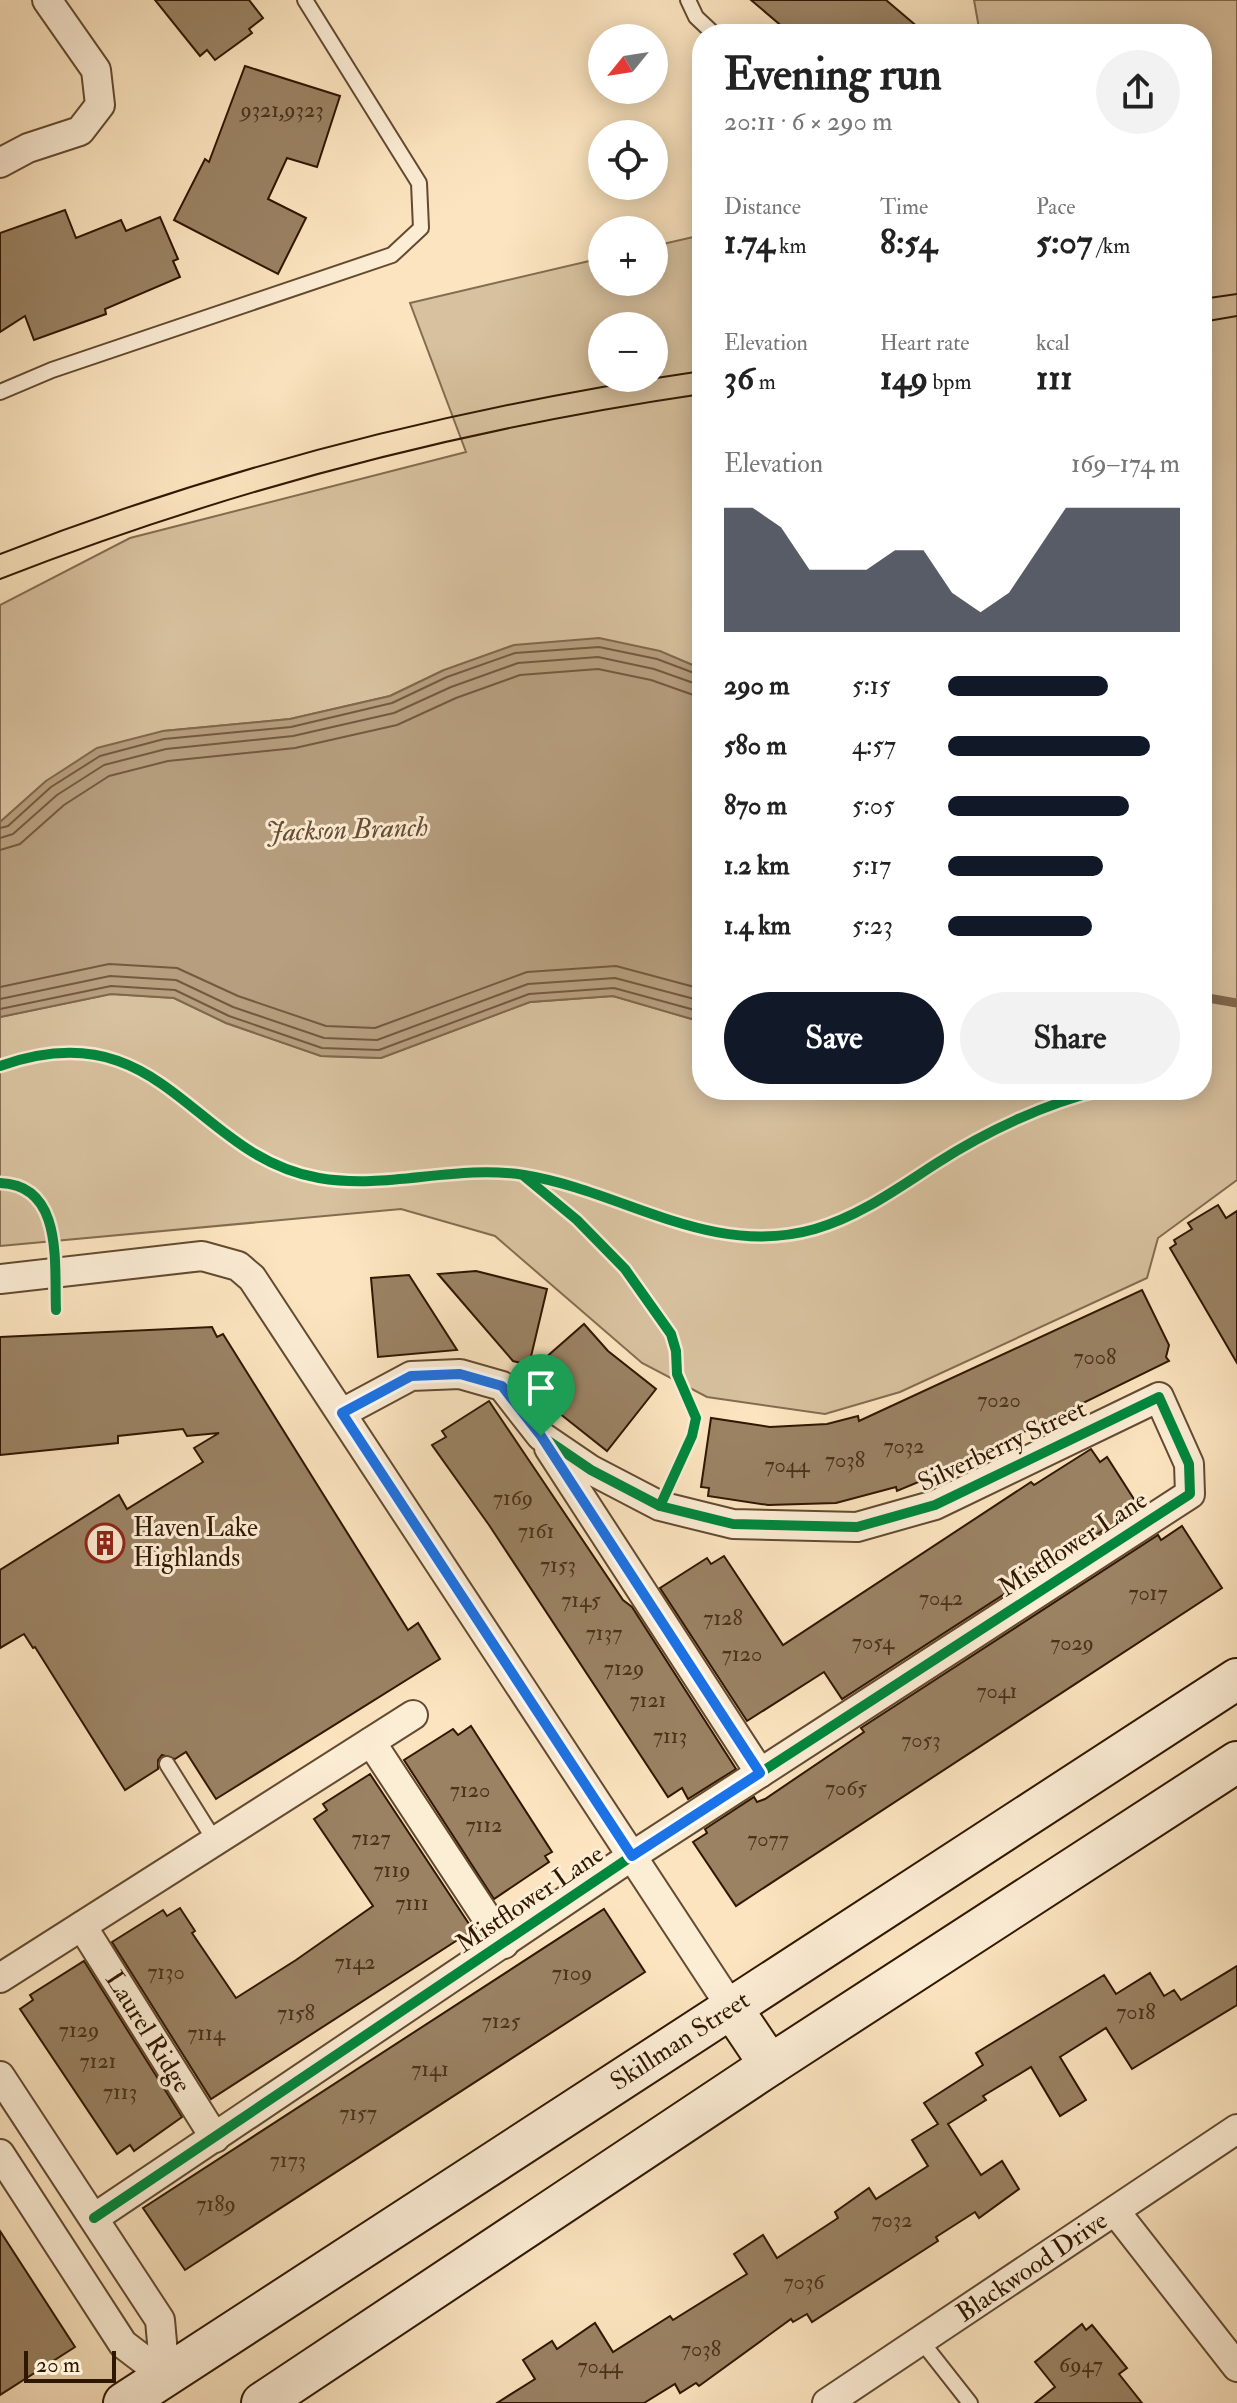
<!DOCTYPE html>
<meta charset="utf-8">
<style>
body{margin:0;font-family:"IM FELL Double Pica",serif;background:#f2f2f2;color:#222;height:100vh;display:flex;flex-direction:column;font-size:30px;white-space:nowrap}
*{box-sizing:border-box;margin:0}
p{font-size:26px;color:#767676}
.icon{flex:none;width:44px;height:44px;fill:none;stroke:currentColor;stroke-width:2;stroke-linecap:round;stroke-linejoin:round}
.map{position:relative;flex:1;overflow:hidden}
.panel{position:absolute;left:692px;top:24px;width:520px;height:1076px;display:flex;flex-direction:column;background:#fff;border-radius:32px;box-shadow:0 4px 20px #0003}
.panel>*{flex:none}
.needle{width:52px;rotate:240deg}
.fabs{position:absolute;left:588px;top:24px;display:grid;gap:16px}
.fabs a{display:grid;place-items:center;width:80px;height:80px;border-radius:50%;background:#fff;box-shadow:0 4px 20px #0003;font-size:40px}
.scale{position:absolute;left:24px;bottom:20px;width:92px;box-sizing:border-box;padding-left:8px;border:4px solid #301700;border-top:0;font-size:22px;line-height:28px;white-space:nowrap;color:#301700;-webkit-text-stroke:6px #fcedd5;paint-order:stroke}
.pin{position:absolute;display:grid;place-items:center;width:68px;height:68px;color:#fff;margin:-82px -34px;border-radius:50% 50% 50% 0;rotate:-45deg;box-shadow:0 0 8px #0007}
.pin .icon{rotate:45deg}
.round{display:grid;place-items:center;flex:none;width:84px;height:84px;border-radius:42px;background:#f2f2f2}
.summary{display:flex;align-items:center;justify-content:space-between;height:136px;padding:0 32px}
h1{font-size:44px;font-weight:700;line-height:60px}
.metrics{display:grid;grid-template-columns:repeat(3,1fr);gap:12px;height:136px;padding:8px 32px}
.metrics div{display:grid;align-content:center}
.metrics b{font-size:34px;font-weight:700}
.metrics small{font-size:22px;font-weight:400}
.metrics p{font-size:22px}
.chart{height:224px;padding:16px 32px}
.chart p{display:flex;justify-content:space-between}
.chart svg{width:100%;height:144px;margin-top:8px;fill:#111827;opacity:.7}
.action{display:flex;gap:16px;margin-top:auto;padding:16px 32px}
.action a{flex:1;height:92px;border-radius:48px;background:#111827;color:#fff;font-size:32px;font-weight:700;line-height:92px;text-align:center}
.action a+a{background:#f2f2f2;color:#222}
ul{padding:0 32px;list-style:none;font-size:26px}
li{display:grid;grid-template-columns:128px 96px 1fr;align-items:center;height:60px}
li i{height:20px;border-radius:10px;background:#111827}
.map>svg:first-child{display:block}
.green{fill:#d8c19f;stroke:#846c50;stroke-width:2;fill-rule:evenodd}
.water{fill:#b69e7e;stroke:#80684c;stroke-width:2}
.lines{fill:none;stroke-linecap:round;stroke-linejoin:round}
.shore{stroke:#735a3f;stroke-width:2}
.stream{stroke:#80684c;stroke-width:9}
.building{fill:#9a8263;stroke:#301700;stroke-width:2}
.service-casing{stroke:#634a30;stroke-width:18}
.minor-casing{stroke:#634a30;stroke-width:32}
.secondary-casing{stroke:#301700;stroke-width:44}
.service{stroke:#fcedd5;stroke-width:14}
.minor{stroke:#fcedd5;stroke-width:28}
.secondary{stroke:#fcedd5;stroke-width:40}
.tram{stroke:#301700;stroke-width:2}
.cycleway-casing{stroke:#fcedd5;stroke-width:15}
.cycleway{stroke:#00873e;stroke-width:10}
.route-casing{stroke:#fff;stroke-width:16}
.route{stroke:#1a73e8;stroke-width:10}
.labels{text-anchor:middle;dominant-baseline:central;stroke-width:6;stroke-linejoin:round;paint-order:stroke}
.number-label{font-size:22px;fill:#4a3219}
.street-label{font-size:26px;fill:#301700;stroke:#fcedd5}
.poi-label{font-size:26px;fill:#301700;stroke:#fcedd5;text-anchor:start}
.water-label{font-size:28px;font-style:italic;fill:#664d32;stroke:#fcedd5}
</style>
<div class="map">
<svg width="1237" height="2403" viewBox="0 0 1237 2403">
<rect width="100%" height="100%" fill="#fbe4bf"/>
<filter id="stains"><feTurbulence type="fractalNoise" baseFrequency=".0025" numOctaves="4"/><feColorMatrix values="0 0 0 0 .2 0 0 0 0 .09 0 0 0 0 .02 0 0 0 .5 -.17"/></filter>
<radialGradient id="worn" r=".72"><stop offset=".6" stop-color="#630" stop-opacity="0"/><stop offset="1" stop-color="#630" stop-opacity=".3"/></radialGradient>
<g class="green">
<polygon points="974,0 1237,0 1237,1180 1158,1238 1147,1278 900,1392 825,1414 707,1397 642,1363 495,1236 401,1209 0,1246 0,1017 111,994 174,998 226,1023 321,1056 381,1058 530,1002 613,996 702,1022 702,1090 1202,1090 1202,34 980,34"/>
<path d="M702,235V669L660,652L444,670L390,696L290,719L163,731L46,781L0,822V605L130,538L466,452L410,303L602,258V282H654V246ZM602,326H654V378H602Z"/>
</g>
<polygon class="water" points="599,638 660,651 702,669 702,1022 613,996 530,1002 381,1058 321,1056 226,1023 174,998 111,994 0,1017 0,822 46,781 97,748 163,731 290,719 390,696 444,670 514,645"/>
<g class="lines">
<g class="shore">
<polyline points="0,828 8,826 51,787 100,756 164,739 291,727 392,703 447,677 515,653 599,647 657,659 702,676"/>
<polyline points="0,838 13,834 57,795 104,765 166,749 293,736 394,713 451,687 518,663 598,657 654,669 702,686"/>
<polyline points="0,850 20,844 64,805 109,776 168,761 295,748 397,725 456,698 520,675 598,669 651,680 702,698"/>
<polyline points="0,987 109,964 177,968 238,996 326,1026 375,1028 527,972 616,966 702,989"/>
<polyline points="0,999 110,976 176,980 233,1007 324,1038 377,1040 528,984 615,978 702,1001"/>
<polyline points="0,1009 111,986 175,990 229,1016 322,1048 379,1050 529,994 614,988 702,1012"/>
</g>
<polyline class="stream" points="1202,997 1237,1003"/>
</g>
<g class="building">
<polygon points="155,0 249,0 263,18 249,29 252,33 215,60 207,50 200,56"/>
<polygon points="751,0 886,0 926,34 791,34"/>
<polygon points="245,66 340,96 317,167 287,158 268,199 306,218 278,274 174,220 205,159 209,162"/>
<polygon points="65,210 76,238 121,220 126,231 160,217 178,259 173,261 180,277 105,309 106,314 34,340 25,316 0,332 0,233"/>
<polygon points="1218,1205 1226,1218 1237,1211 1237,1363 1170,1248 1176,1244 1174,1240 1192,1229 1188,1223"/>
<polygon points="476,1271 547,1289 529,1365 513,1361 438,1274"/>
<polygon points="409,1275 457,1350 378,1357 371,1278"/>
<polygon points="1142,1290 1169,1345 1166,1357 1169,1361 940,1473 897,1491 896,1487 836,1503 768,1505 708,1496 709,1488 701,1487 711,1418 770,1427 827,1424 858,1416 859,1421"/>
<polygon points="584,1324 608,1351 656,1389 607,1451 554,1409 527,1377 540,1368 535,1367"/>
<polygon points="212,1327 217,1337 223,1334 408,1630 418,1623 440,1659 216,1799 186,1752 175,1759 162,1755 158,1760 158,1769 125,1790 35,1647 33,1648 24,1634 0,1648 0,1570 119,1495 127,1509 203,1462 194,1448 219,1433 187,1436 183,1429 118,1436 118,1443 0,1455 0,1337"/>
<polygon points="489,1401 623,1600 632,1607 736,1769 688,1799 682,1788 668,1797 489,1525 432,1445 446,1437 442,1431"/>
<polygon points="1091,1449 1100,1462 1107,1457 1139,1507 842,1699 824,1672 747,1721 660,1588 707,1558 711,1564 724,1556 783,1645 1031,1482 1034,1485"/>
<polygon points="1182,1526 1222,1588 736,1906 693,1842 707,1833 705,1829 754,1797 757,1802 765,1799 864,1732 861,1728 1158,1535 1161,1540"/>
<polygon points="471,1726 552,1852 545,1856 549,1862 494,1899 404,1760 453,1729 458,1735"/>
<polygon points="370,1774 473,1930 211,2099 112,1942 163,1910 167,1916 180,1908 195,1931 192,1933 236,1998 296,1960 373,1906 314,1819 327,1810 323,1804"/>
<polygon points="604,1909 645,1972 185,2270 143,2208"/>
<polygon points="84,1961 182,2117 134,2151 130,2145 117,2154 20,2009 33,2000 30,1995"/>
<polygon points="1237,1966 1237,2005 1132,2069 1106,2028 1060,2057 1086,2100 1060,2116 1031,2067 983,2096 986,2100 948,2124 981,2175 1002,2161 1019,2189 979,2218 975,2212 936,2237 938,2241 812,2322 807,2314 793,2322 791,2319 699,2386 696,2383 680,2393 675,2384 644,2403 497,2403 535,2379 523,2360 552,2341 557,2349 595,2323 613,2352 670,2316 673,2320 747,2274 734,2254 763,2235 777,2258 838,2218 835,2212 869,2188 876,2199 928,2166 912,2140 938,2124 924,2103 983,2065 976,2053 1104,1975 1116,1994 1150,1973 1164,1996 1174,1990 1181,2000"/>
<polygon points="0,2231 75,2347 0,2395"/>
<polygon points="1082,2324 1086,2330 1092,2325 1127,2368 1119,2374 1142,2403 1035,2403 1055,2387 1035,2362"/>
</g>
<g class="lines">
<defs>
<g id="service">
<polyline points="688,0 696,17 714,34"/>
<polyline points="0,392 52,370 392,255 421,228 419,183 305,0"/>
<polyline points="167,1764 215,1841"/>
<polyline points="922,2342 970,2403"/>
</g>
<g id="minor">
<polyline points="0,163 28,148 80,131 100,105 96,70 47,0"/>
<polyline points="0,1279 202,1256 238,1266 252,1278 731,2007"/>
<polyline points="549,1448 760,1773"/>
<polyline points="371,1742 504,1944"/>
<polyline points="82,1926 215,2138"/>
<polyline points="0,1978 413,1715"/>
<polyline points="0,2076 160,2320 165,2376"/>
<polyline points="0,2154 123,2344 165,2376"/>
<polyline points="1115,2211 1237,2367"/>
<polyline points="94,2218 632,1856 1190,1494 1189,1464 1159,1397 935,1505 857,1527 733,1524 660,1506 591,1470 541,1436 502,1386 460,1374 411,1376 342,1413"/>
<polyline points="827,2403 1237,2129"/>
</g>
<g id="secondary">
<polyline points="731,2007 770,2065"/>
<polyline points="124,2403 1237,1679"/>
<polyline points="262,2403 770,2065 1237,1762"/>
</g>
</defs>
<use href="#service" class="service-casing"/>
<use href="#minor" class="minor-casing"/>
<use href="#secondary" class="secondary-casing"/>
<use href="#service" class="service"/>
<use href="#minor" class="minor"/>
<use href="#secondary" class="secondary"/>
<g class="tram">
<polyline points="1202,299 1237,294"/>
<polyline points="1202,322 1237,316"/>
<path d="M0,554C225,466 463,406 702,371"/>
<path d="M0,579C226,491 462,429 702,394"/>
</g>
<defs>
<g id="cycleway">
<path d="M0,1066C163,1008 192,1156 319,1178C388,1190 455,1164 524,1175C624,1191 710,1259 815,1229C860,1216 898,1188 937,1163C985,1132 1046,1103 1102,1090"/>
<polyline points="525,1177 577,1220 625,1269 671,1334 676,1351 677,1374 696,1418 692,1436 660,1506"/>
<path d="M0,1183C64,1185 54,1264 56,1310"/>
<polyline points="94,2218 632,1856 1190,1494 1189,1464 1159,1397 935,1505 857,1527 733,1524 660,1506 591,1470 541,1436 502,1386 460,1374 411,1376 342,1413"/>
</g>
</defs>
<use href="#cycleway" class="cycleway-casing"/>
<use href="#cycleway" class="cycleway"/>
</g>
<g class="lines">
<defs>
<polygon id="route" points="460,1374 502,1386 541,1436 760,1773 632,1856 342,1413 411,1376"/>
</defs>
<use href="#route" class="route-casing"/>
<use href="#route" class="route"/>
</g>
<defs>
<symbol id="building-ring" viewBox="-11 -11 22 22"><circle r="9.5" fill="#fcedd5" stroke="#8f2418" stroke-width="1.5"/><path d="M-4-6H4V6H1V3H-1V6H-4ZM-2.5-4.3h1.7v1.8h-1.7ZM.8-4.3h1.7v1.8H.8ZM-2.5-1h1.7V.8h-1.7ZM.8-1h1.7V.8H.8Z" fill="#8f2418"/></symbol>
</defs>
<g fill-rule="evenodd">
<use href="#building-ring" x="83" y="1521" width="44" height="44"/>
</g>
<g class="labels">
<g class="number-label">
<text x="282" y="110">9321,9323</text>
<text x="1095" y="1357">7008</text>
<text x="999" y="1400">7020</text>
<text x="904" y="1446">7032</text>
<text x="845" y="1460">7038</text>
<text x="787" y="1465">7044</text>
<text x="513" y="1498">7169</text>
<text x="536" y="1531">7161</text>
<text x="558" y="1565">7153</text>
<text x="1148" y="1593">7017</text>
<text x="941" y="1598">7042</text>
<text x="581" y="1600">7145</text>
<text x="723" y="1618">7128</text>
<text x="604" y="1633">7137</text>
<text x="873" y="1642">7054</text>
<text x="1072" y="1643">7029</text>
<text x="742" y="1654">7120</text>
<text x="624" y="1668">7129</text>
<text x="997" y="1691">7041</text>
<text x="648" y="1700">7121</text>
<text x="670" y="1736">7113</text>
<text x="921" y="1740">7053</text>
<text x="846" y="1788">7065</text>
<text x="470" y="1790">7120</text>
<text x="484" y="1825">7112</text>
<text x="371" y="1838">7127</text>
<text x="768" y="1839">7077</text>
<text x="392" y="1870">7119</text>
<text x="412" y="1903">7111</text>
<text x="355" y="1962">7142</text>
<text x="166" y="1972">7130</text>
<text x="572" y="1973">7109</text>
<text x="1136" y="2012">7018</text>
<text x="296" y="2013">7158</text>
<text x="501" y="2021">7125</text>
<text x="79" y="2030">7129</text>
<text x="206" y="2033">7114</text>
<text x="98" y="2061">7121</text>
<text x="430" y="2069">7141</text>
<text x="120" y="2092">7113</text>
<text x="358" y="2113">7157</text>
<text x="288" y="2160">7173</text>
<text x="216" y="2204">7189</text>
<text x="892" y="2220">7032</text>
<text x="804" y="2282">7036</text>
<text x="701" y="2349">7038</text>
<text x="1081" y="2365">6947</text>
<text x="600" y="2366">7044</text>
</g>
<g class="street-label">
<text transform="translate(1002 1446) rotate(-25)">Silverberry Street</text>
<text transform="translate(1073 1544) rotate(-33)">Mistflower Lane</text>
<text transform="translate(530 1899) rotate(-34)">Mistflower Lane</text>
<text transform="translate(148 2032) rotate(58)">Laurel Ridge</text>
<text transform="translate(680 2041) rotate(-33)">Skillman Street</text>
<text transform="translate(1032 2267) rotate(-34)">Blackwood Drive</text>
</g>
<g class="poi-label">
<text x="133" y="1528">Haven Lake<tspan x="133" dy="30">Highlands</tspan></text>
</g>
<g class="water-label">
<text transform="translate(347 830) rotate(-2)">Jackson Branch</text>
</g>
</g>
<rect width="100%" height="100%" filter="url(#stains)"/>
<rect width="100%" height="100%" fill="url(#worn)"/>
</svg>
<div class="fabs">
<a><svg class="needle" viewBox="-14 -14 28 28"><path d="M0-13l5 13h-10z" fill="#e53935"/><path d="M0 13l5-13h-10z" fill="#767676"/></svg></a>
<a><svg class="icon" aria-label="locate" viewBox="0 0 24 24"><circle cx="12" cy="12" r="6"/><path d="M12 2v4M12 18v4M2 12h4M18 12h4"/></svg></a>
<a>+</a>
<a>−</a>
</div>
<div class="scale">20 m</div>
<div class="pin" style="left:541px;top:1436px;background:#1e9e55"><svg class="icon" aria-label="arrive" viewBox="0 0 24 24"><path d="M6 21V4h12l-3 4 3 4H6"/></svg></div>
<section class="panel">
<div class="summary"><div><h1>Evening run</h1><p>20:11 · 6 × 290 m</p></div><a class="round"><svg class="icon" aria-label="share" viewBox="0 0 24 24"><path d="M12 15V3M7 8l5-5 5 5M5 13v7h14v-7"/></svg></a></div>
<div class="metrics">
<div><p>Distance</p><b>1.74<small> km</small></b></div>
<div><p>Time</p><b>8:54</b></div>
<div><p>Pace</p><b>5:07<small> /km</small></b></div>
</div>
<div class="metrics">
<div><p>Elevation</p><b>36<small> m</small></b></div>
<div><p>Heart rate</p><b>149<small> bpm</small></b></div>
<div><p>kcal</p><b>111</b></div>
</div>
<div class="chart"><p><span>Elevation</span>169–174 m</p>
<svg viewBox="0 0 160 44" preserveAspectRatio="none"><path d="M0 44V6L10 6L20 12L30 25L40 25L50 25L60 19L70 19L80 32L90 38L100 32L110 19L120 6L130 6L140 6L150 6L160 6V44z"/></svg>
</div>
<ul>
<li><b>290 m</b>5:15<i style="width:69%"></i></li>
<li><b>580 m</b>4:57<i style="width:87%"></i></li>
<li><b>870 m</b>5:05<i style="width:78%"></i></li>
<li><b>1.2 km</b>5:17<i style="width:67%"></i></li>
<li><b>1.4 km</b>5:23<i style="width:62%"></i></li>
</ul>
<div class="action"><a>Save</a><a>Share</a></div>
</section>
</div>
